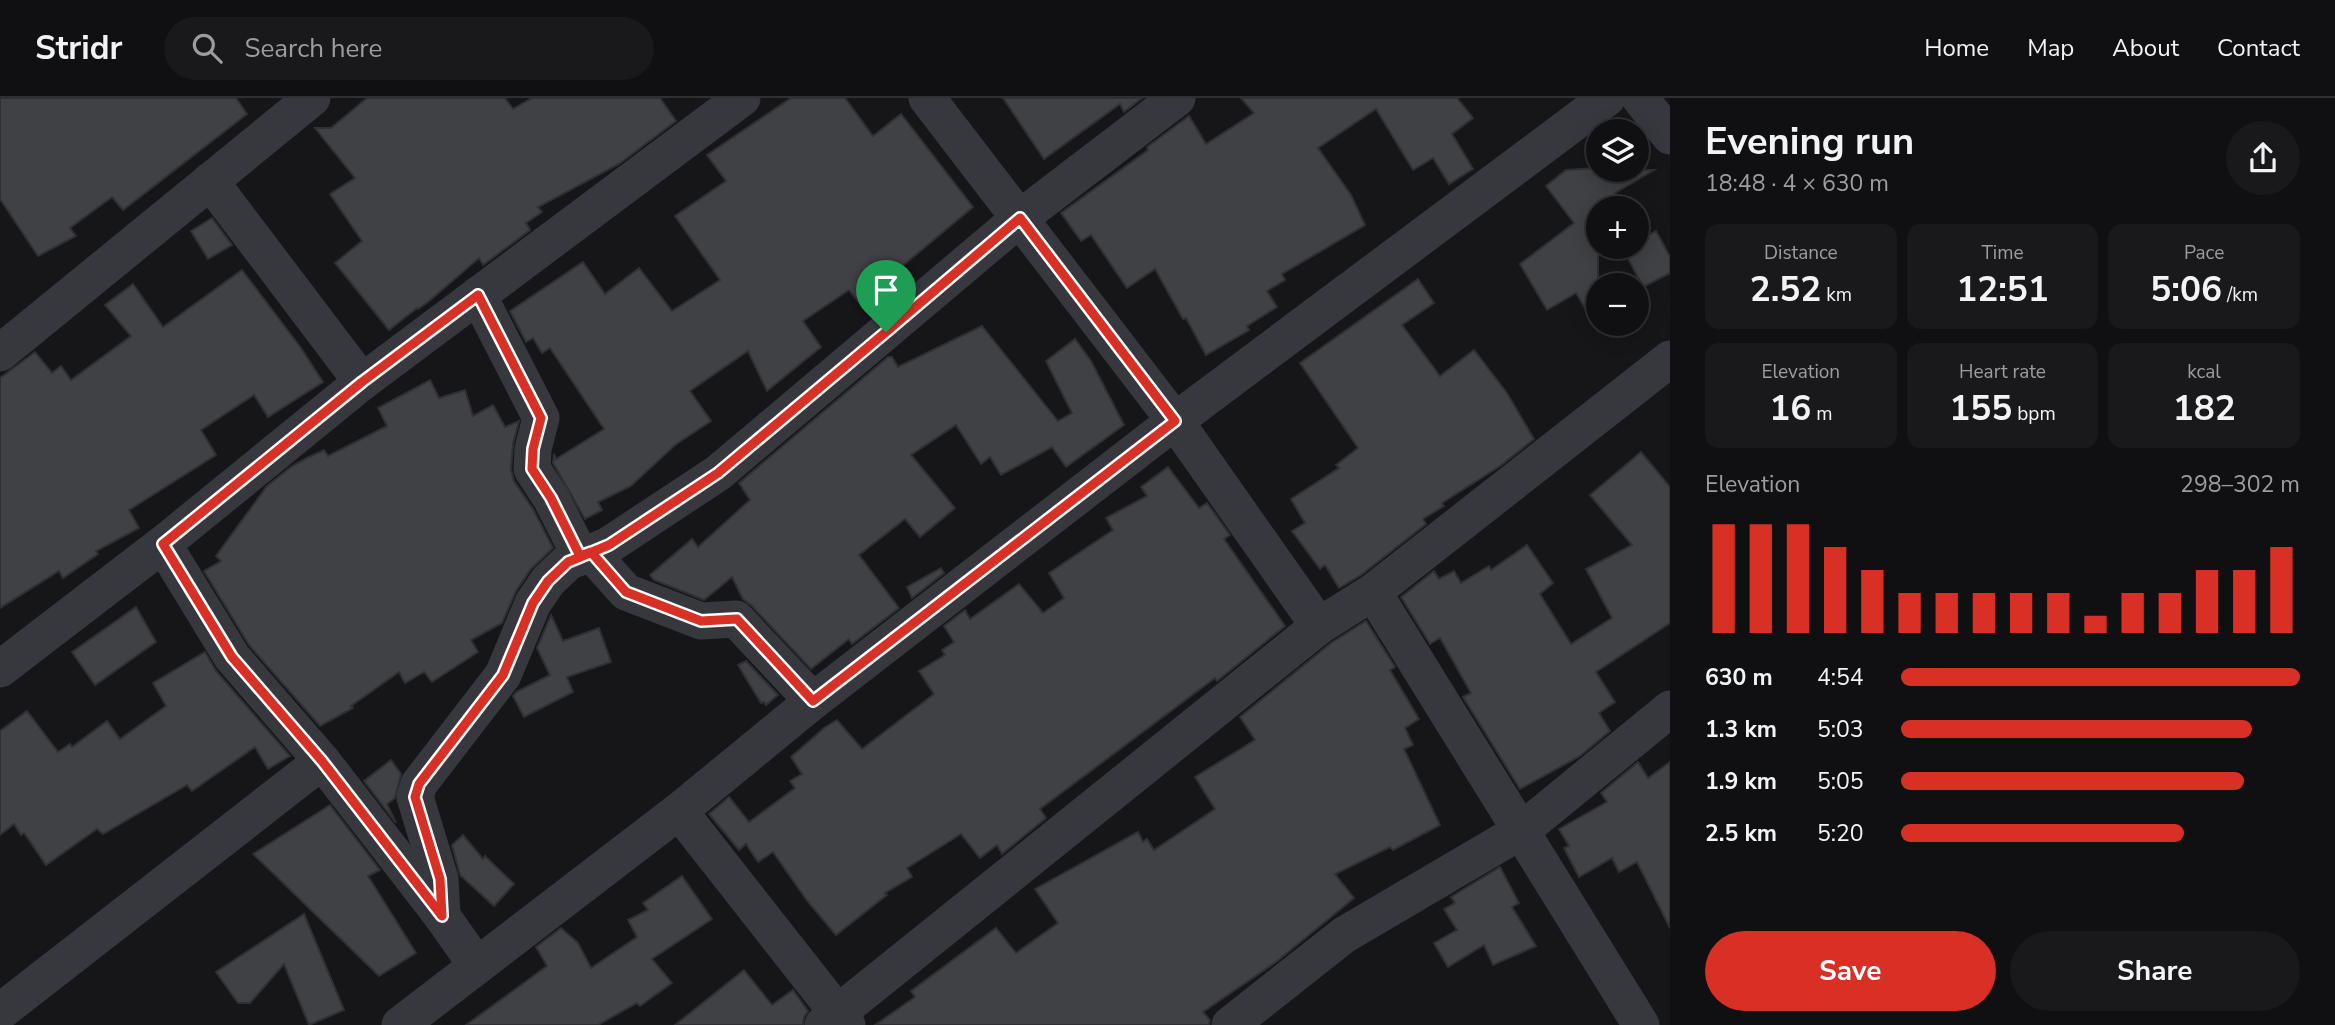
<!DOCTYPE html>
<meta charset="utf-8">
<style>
body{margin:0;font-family:"Nunito Sans",sans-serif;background:#19191b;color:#f1f3f6;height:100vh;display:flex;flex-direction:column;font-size:26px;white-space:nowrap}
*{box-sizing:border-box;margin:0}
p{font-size:23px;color:#9c9d9f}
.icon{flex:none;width:38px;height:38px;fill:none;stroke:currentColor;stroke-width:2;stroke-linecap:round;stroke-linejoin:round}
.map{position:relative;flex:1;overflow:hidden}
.sheet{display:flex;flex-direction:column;background:#101012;width:665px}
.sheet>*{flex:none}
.controls{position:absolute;left:1586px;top:21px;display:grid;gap:14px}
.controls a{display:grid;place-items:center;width:63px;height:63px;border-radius:50%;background:#101012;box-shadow:0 4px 18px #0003,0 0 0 2px #303032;font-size:35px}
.pin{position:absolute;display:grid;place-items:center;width:60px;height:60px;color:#fff;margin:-72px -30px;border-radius:50% 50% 50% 0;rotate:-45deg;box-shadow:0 0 7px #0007}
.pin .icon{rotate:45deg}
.round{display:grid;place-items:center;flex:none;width:74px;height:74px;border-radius:37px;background:#19191b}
.head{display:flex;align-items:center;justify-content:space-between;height:119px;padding:0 35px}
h1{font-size:38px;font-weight:700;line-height:52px}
.metrics{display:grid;grid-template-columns:repeat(3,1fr);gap:10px;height:119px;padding:7px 35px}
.metrics div{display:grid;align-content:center;border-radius:14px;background:#19191b;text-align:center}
.metrics b{font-size:35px;font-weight:700}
.metrics small{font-size:19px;font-weight:400}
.metrics p{font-size:19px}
.chart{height:196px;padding:14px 35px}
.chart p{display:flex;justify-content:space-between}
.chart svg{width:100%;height:126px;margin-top:7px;stroke:#d93025;stroke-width:6}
.button{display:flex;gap:14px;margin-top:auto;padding:14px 35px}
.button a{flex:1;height:80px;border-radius:42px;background:#d93025;color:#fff;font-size:28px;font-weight:700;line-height:80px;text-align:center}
.button a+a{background:#19191b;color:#f1f3f6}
ul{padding:0 35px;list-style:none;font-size:23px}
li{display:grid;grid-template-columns:112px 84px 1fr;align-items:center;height:52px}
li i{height:18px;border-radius:9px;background:#d93025}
header{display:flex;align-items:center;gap:42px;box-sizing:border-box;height:98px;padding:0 35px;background:#101012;border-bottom:2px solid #303032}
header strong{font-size:33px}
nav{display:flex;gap:38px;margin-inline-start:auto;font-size:24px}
.search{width:490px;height:63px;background:#19191b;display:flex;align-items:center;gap:18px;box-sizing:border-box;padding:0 24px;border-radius:38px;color:#9c9d9f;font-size:26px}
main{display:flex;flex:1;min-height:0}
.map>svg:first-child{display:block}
.building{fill:#404145;stroke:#303034;stroke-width:2}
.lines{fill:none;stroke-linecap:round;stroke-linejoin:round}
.street{stroke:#37383d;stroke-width:37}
.route-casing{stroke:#fff;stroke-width:14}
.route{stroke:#d93025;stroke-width:9}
</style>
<header>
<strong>Stridr</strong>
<div class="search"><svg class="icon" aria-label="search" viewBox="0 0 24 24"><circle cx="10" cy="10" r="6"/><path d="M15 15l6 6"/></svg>Search here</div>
<nav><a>Home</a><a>Map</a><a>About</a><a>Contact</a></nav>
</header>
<main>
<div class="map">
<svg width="1670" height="927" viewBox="0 0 1670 927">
<rect width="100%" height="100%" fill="#161618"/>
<g class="building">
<polygon points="0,0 236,0 247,16 123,112 112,99 70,130 76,138 38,158 0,101"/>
<polygon points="367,0 505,0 513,11 532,0 660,0 676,23 619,66 538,109 542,114 526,125 530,132 483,167 479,160 428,204 418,211 417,210 389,232 335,165 362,143 330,96 355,80 315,30 331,30"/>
<polygon points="791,0 845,0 873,38 901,16 973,109 894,175 901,185 866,213 849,192 803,223 821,249 767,293 748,253 690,293 711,323 675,347 631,388 598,404 602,412 585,421 553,365 554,356 556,361 604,331 550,250 542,255 533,240 526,244 510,213 583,164 605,196 639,170 672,213 720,182 675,118 726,83 707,57"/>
<polygon points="1003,0 1142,0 1124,14 1120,6 1044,61"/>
<polygon points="1241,0 1457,0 1473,20 1452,36 1473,71 1449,86 1433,60 1413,72 1376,11 1318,50 1351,97 1365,127 1282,176 1285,182 1267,193 1277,209 1247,228 1249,232 1206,257 1186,220 1183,221 1155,171 1127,190 1091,137 1081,143 1061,115 1148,52 1147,49 1189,18 1206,46 1254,15"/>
<polygon points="1596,70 1597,72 1654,72 1615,95 1627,110 1601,110 1598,104 1598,232 1576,195 1547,212 1520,166 1574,125 1546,88 1566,72"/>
<polygon points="212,120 232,147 208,161 191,133"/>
<polygon points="1636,122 1649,137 1656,133 1670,159 1670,175 1643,189 1622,149 1636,149"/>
<polygon points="242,172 301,250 323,284 268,319 254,297 201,332 216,357 129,412 139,430 96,453 98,456 63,480 59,473 0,510 0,280 35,254 52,275 61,268 71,282 131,238 105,207 133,186 163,229"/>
<polygon points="1418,181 1434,205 1402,227 1440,278 1474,252 1507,295 1534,341 1500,368 1442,405 1444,408 1423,421 1426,426 1361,477 1339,490 1325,467 1320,471 1292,433 1305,425 1291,401 1339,370 1336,367 1358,350 1300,265"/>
<polygon points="982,228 1058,323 1072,315 1046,263 1075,241 1091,263 1124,327 1066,369 1052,349 1001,377 990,359 981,366 956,327 911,357 955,410 920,439 905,421 859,457 899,510 852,546 849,541 811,571 751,507 743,501 732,479 704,502 654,482 650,477 692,441 698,449 750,402 739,385 888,259 892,259 898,269"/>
<polygon points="430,282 439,300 465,292 473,318 493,307 505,329 519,323 513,346 511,371 514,383 533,411 553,450 531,471 516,493 502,525 471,542 478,554 432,584 424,574 405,585 399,574 351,608 353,610 320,628 249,547 204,473 221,463 216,458 267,388 292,368 307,360 324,352 328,358 387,328 378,310"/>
<polygon points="1641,354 1670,389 1670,525 1596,574 1615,604 1599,615 1610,633 1580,658 1520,691 1463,599 1471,595 1440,540 1430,546 1401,499 1434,473 1439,481 1454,473 1461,485 1489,468 1491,472 1527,447 1553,485 1540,496 1571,546 1612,520 1586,471 1632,447 1590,397"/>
<polygon points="1168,369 1199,410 1207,405 1230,437 1224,441 1285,528 1217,583 1215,580 1040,711 1046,720 1002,756 997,747 980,760 961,736 907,770 912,779 885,795 887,797 836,837 808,804 773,754 758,764 746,746 739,752 709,716 729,699 749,724 795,690 790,683 802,676 791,659 824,630 837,622 862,651 934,596 919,573 945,557 942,552 954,544 944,528 965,512 970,521 1019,486 1043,515 1064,500 1049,475 1113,432 1106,420 1147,398 1141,389"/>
<polygon points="941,470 944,475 912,500 907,489"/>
<polygon points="136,509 156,544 95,587 72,554"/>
<polygon points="551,517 563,543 599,530 611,564 567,579 573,594 524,619 513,598 516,594 550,577 537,550"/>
<polygon points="1366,523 1395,569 1390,572 1419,621 1405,630 1413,647 1404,651 1440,727 1393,752 1390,749 1335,776 1354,800 1276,864 1203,914 1210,922 1209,927 875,927 915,899 911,893 996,830 1016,855 1058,825 1035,791 1138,734 1143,744 1147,741 1154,752 1215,711 1195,679 1255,642 1240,619 1331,545"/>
<polygon points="205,554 216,573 290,658 268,671 255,649 192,693 187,687 103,736 97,731 46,767 24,735 21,737 14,726 0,737 0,633 27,613 58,654 70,646 72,649 107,623 120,641 166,608 153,585"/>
<polygon points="746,563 778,597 766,607 764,604 761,605 738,567"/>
<polygon points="391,662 401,676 395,700 387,706 396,725 364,683"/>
<polygon points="1638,664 1648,680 1670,664 1670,830 1637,764 1619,774 1612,760 1579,779 1564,750 1569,748 1559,731 1607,704 1601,695"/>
<polygon points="330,707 380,772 368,778 416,855 379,878 253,756"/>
<polygon points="463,737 483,761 485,758 514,786 494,808 460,777 452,747"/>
<polygon points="1500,769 1519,805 1512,809 1536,848 1493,867 1484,847 1448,869 1434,845 1457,832 1444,811 1455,805 1451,799"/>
<polygon points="682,778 712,821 652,861 672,885 640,908 637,905 598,927 466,927 547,868 536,849 561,830 578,845 591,870 637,839 628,822 648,812 643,805"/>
<polygon points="304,816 344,912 309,927 284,866 250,905 238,905 216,874"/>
<polygon points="744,872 772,907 793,892 808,913 804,919 803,927 675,927"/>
</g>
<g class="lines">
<g class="street">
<polyline points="927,0 1175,323 1319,528"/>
<polyline points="1640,0 1670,38"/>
<polyline points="210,83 362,284"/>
<polyline points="478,197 541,320 533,351 532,371 551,400 581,459"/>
<polyline points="0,255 312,0"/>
<polyline points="163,446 232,559 322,663 442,818 477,868"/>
<polyline points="591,455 626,494 701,523 736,521 813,603"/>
<polyline points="1373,494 1641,927"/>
<polyline points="0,571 163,446 362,284 742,0"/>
<polyline points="679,713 847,927"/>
<polyline points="442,818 440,781 415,699 419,686 503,577 533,505 548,483 568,464 609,447 718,375 1020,120 1177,0"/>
<polyline points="0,914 322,663"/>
<polyline points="400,927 679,713 813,603 1175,323 1607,0"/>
<polyline points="823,927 1319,528 1373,494 1670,261"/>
<polyline points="1230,927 1344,837 1521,733 1670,611"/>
</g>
</g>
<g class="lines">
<defs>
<polyline id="route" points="886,234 718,375 609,447 568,464 548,483 533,505 503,577 419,686 415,699 440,781 442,818 322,663 232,559 163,446 362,284 478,197 541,320 533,351 532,371 551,400 580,458 591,454 626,494 701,523 737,521 813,603 1175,323 1020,120 886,234"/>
</defs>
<use href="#route" class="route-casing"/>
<use href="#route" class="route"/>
</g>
</svg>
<div class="controls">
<a><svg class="icon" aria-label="layers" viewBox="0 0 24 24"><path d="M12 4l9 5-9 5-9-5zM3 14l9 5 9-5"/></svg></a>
<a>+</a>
<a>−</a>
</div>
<div class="pin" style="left:886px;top:234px;background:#1e9e55"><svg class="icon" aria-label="arrive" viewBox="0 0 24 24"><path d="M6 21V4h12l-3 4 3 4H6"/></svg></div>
</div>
<section class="sheet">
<div class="head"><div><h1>Evening run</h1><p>18:48 · 4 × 630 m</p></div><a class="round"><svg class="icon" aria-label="share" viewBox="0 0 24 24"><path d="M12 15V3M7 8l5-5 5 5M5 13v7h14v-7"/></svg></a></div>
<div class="metrics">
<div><p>Distance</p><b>2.52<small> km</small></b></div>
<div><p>Time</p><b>12:51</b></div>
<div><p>Pace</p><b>5:06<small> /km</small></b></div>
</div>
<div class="metrics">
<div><p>Elevation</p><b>16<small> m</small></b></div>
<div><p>Heart rate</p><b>155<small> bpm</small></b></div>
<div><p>kcal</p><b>182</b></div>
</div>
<div class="chart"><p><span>Elevation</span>298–302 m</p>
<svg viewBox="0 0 160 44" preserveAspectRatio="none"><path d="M5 44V6M15 44V6M25 44V6M35 44V14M45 44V22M55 44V30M65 44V30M75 44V30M85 44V30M95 44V30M105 44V38M115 44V30M125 44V30M135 44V22M145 44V22M155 44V14"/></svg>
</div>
<ul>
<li><b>630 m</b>4:54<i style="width:100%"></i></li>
<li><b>1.3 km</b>5:03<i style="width:88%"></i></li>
<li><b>1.9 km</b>5:05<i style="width:86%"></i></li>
<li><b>2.5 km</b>5:20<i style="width:71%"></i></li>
</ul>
<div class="button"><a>Save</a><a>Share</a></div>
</section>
</main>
